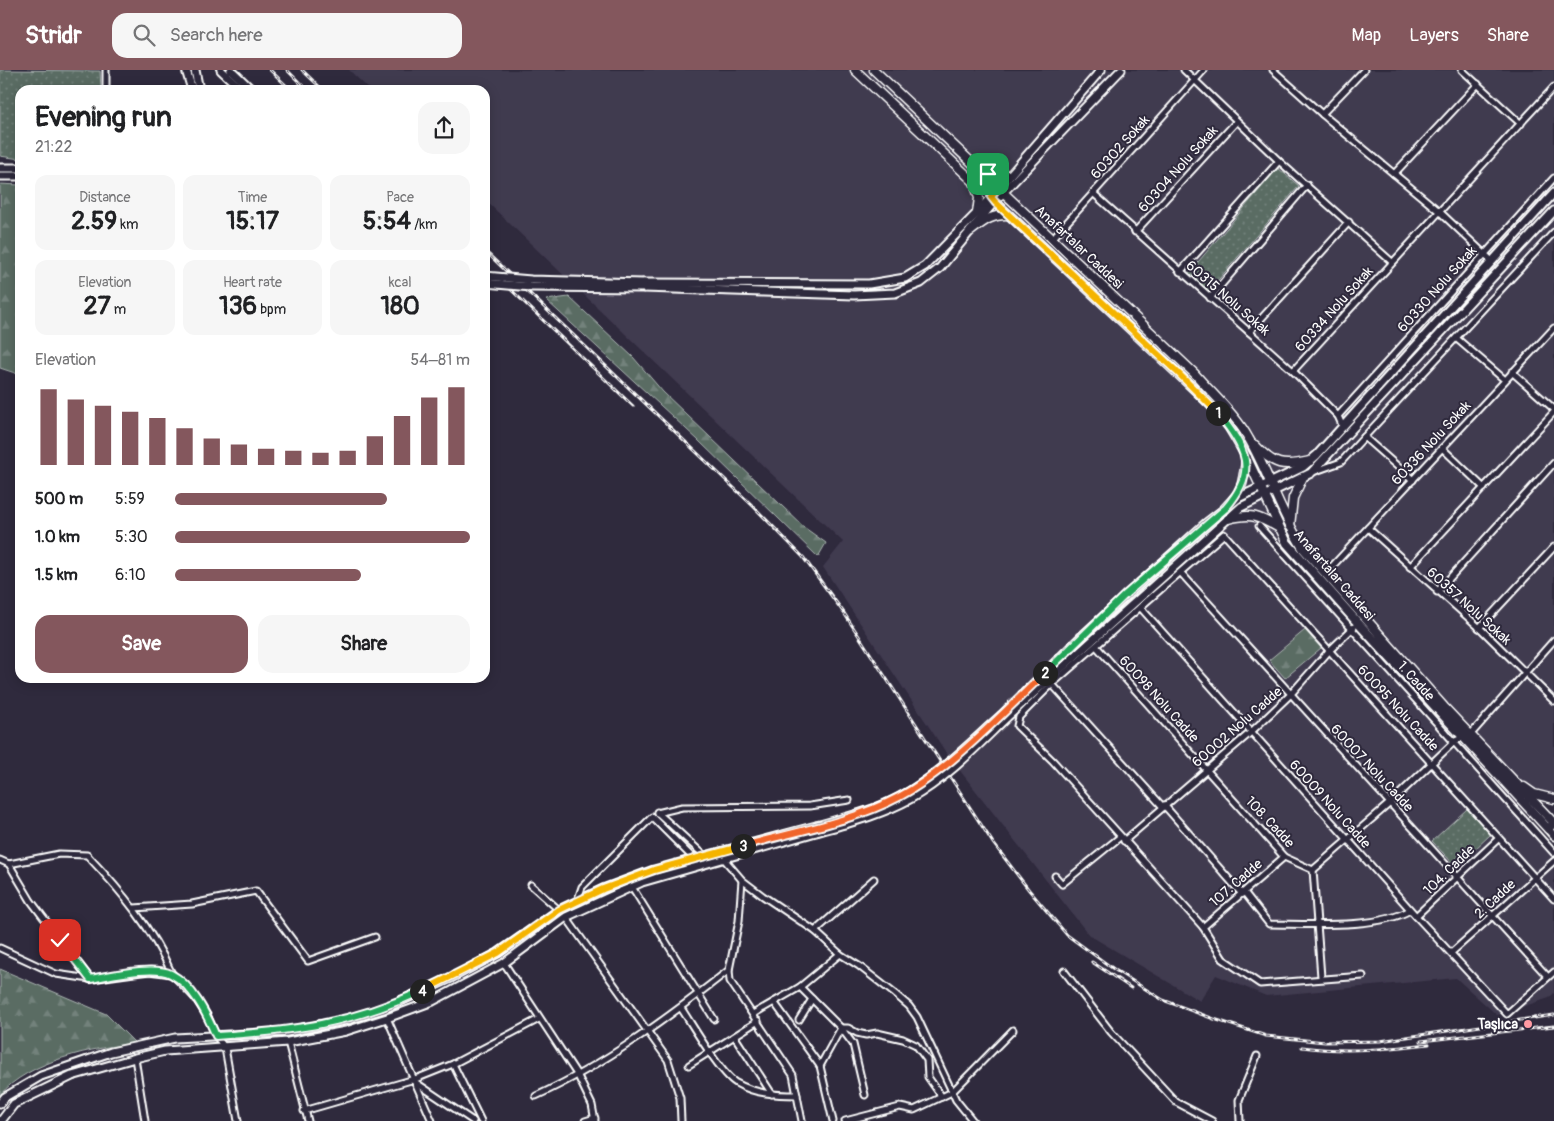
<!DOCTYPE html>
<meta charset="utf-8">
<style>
body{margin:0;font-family:Pangolin,sans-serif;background:#f6f6f6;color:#202124;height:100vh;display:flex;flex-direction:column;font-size:19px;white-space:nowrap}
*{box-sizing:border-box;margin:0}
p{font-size:16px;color:#757577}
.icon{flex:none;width:28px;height:28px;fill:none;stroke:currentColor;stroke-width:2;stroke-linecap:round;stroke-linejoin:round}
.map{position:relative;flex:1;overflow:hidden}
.side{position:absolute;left:15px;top:15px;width:475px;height:598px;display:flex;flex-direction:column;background:#fff;border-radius:15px;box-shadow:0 2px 12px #0003}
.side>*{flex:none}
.pin{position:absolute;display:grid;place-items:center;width:42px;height:42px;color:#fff;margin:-21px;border-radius:10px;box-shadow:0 2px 8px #0006}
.km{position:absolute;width:25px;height:25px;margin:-12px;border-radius:50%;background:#222;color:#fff;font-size:14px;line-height:25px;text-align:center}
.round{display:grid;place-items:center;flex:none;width:52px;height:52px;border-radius:15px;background:#f6f6f6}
.summary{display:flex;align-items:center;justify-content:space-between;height:85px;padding:0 20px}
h1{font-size:28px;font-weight:700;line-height:38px}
.metrics{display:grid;grid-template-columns:repeat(3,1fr);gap:8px;height:85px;padding:5px 20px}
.metrics div{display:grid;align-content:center;border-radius:12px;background:#f6f6f6;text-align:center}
.metrics b{font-size:25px;font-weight:700}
.metrics small{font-size:14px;font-weight:400}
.metrics p{font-size:14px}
.chart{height:140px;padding:10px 20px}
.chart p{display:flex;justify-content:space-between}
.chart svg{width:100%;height:90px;margin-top:5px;stroke:#84575d;stroke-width:6}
.button{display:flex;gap:10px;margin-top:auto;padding:10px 20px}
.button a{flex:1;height:58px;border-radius:15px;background:#84575d;color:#fff;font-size:20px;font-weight:700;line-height:58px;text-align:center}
.button a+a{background:#f6f6f6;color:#202124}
ul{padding:0 20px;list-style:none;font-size:16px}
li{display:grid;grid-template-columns:80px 60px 1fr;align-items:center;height:38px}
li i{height:12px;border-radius:6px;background:#84575d}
header{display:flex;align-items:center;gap:30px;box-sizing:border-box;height:70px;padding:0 25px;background:#84575d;color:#fff}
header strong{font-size:24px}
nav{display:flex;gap:28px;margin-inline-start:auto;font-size:18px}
.search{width:350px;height:45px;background:#f6f6f6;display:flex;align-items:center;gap:12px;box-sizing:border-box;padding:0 18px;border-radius:15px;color:#757577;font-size:19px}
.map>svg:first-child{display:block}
.built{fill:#413a50}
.green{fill:url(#green-dots);stroke:#acb6b2}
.forest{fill:url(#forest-firs);stroke:#acb6b2}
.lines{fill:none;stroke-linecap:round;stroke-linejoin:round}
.street-casing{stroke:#fff;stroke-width:9}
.secondary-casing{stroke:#fff;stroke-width:11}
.primary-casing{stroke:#fff;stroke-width:11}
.street{stroke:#2f2a3d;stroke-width:5}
.secondary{stroke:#2f2a3d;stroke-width:7}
.primary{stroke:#2f2a3d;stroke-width:8}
.rail-casing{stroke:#fff;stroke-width:3}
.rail{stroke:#2f2a3d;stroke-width:1;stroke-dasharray:4;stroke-linecap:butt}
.secondary-bridge-casing{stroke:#fff;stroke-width:11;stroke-linecap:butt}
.secondary-bridge{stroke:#2f2a3d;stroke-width:7}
.split-1-casing{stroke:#fff;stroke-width:10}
.split-2-casing{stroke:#fff;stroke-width:10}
.split-3-casing{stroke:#fff;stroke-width:10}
.split-4-casing{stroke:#fff;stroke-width:10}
.split-5-casing{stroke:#fff;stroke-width:10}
.split-1{stroke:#f5b400;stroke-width:6}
.split-2{stroke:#22a559;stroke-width:6}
.split-3{stroke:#f0652b;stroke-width:6}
.split-4{stroke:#f5b400;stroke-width:6}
.split-5{stroke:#22a559;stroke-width:6}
.poi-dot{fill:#ff9aa2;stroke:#2f2a3d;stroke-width:2}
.labels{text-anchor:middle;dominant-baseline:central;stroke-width:4;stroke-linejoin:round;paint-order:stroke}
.street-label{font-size:14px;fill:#fff;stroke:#2f2a3d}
.poi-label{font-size:14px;font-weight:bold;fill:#fff;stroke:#2f2a3d;text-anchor:end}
</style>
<header>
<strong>Stridr</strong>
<div class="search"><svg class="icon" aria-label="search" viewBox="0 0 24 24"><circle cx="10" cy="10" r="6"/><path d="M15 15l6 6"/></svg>Search here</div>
<nav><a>Map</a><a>Layers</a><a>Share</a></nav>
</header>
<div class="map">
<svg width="1554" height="1051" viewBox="0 0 1554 1051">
<defs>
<pattern id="green-dots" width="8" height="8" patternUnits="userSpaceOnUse" patternTransform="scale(1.25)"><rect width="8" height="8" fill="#5a6c64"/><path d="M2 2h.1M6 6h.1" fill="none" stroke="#73827b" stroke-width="1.8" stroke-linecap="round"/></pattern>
<pattern id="forest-firs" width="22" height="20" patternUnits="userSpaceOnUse" patternTransform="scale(1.25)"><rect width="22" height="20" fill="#5a6c64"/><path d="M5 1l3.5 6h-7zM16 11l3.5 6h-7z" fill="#73827b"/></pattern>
</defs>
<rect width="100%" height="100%" fill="#2f2a3d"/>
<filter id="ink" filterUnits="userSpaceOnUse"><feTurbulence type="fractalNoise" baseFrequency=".02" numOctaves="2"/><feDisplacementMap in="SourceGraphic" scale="10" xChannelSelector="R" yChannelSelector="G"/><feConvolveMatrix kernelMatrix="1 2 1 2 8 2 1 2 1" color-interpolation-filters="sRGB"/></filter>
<g filter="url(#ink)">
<polygon class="built" points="349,0 1554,0 1554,722 1517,747 1554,789 1554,923 1549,928 1497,945 1456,908 1266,926 1216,905 1200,931 1089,865 947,684 823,497 843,472 485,130 485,20 370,20"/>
<g class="green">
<polygon points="0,0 100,1 101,20 20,20 20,89 0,86"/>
<polygon points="1278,98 1299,116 1207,223 1187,205"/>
<polygon points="1467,739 1491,764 1456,797 1432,771"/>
</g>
<g class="forest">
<polygon points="0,114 20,115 20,299 18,304 0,298"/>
<polygon points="569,227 633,287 663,322 805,458 826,473 818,487 698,370 546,230"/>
<polygon points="1305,560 1321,578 1285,608 1269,590"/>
<path d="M0,899L106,944L136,974C95,976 27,992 0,1025Z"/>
</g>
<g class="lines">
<defs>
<g id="street">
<polyline points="106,0 106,20"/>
<polyline points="1184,0 1279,91 1392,192"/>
<polyline points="1273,0 1322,44 1440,142 1492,191"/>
<polyline points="1462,0 1521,54"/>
<polyline points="1322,44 1364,0"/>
<polyline points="1394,104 1478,14"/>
<polyline points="1093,123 1293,301 1338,346 1342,355"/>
<polyline points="1135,162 1237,51"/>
<polyline points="1052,169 1204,0"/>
<polyline points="1180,202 1279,91"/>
<polyline points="1210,228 1307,115"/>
<polyline points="1249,262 1349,152"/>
<polyline points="1456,268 1505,310"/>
<polyline points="1293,301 1554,17"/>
<polyline points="1512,302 1554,339"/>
<polyline points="1338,346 1554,108"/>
<polyline points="1364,367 1413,410"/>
<polyline points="1442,378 1484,418"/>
<polyline points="1313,402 1341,392 1554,162"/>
<polyline points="1259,456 1554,783"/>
<polyline points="1368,458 1482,560 1554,631"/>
<polyline points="1410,497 1554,342"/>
<polyline points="1181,503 1548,907"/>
<polyline points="1325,504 1554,258"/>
<polyline points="1437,522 1554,393"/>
<polyline points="1140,537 1416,846 1507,944 1554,902"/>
<polyline points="1479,558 1554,477"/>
<polyline points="1096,576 1284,787 1313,800 1321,907"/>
<polyline points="1051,613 1163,737"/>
<polyline points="1472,663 1554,570"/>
<polyline points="1164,735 1242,824"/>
<polyline points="657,742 706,787"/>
<polyline points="657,743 682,737 810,736 849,730"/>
<polyline points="1124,771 1250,663 1290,625 1329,581 1354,557"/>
<polyline points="724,789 742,810 763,826 815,861 840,884 859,896 895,924 909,936 917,947 956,1030 973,1051"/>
<polyline points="0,790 9,794 31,831 90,909"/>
<path d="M9,794L59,784L87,785C122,822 152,858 172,904"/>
<polyline points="1313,800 1390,733 1455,671 1464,667"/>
<polyline points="1055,806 1062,814 1120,767"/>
<polyline points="742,810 739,851 729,900 730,911 793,1005 802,1051"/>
<polyline points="531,815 559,840"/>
<polyline points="632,817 714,949"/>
<path d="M1244,822L1269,854C1307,854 1379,859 1410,840"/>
<polyline points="577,832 582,817 652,747 695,790"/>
<polyline points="134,838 192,834 256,821 308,891 375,867"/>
<polyline points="1416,846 1498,769"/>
<polyline points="566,847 668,990 680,1028 681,1051"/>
<polyline points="1203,857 1284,787"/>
<polyline points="815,861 874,809"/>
<polyline points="0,878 56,904 90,909 149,901 172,904 196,929 208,947 216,966 225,978 238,1051"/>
<polyline points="1451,883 1554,791"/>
<polyline points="504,893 578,1006 592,1035 595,1051"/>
<polyline points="1064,901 1111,962 1176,1032 1212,1051"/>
<polyline points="1363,906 1260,914 1223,889 1203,857 1053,691 1017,656 1019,647 1052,614 1224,464 1554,829"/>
<polyline points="800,917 841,958 853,974 865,1025"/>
<polyline points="774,932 820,996 833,1051"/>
<path d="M681,938C693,956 720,1003 736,1013C755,1024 776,1025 797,1025"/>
<polyline points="753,944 800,917 840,884"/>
<polyline points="387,948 432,1051"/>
<polyline points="799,950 812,929"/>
<polyline points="735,967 772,1024"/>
<polyline points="288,972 308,1051"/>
<polyline points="135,988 145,1051"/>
<polyline points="453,994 481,1051"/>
<polyline points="689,995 758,951"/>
<polyline points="820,996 841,958 848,958 857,963 866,965 877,963 903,969 916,975 927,990 928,1007 942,1027"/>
<polyline points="412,1010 473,1051"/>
<path d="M536,1026C606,994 669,947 729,900"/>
<polyline points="304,1041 418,1008 453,994 539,949"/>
<polyline points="585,1051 595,1048"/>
<polyline points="845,1051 900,1037 914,1040 952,1022 1013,960"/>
<polyline points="1240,1051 1239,1030 1257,986"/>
</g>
<g id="secondary">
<polyline points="186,0 192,20"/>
<polyline points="195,0 199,20"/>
<polyline points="221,0 242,20"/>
<polyline points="231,0 252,20"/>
<polyline points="0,98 20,98"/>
<polyline points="0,106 20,106"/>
<polyline points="643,213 869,214 905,208 925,196 977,143 1101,0"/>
<polyline points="644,218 854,225 895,223 921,213 940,198 995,131 1121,0"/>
<polyline points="1002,645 1082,566 1206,453 1240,427 1303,397 1317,385 1554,123"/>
<polyline points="1006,648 1241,437 1311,403 1554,141"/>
<polyline points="1548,759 1554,766"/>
<polyline points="0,1033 5,1027 41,1006 111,982 175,968 286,962 350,949 383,939 451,908 498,883 559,840 603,819 654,800 816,756"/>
<polyline points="1,1051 14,1034 72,1006 135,988 165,981 288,972 346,961 387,948 433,931 504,893 566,847 642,812 816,762"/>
</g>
<g id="primary">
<path d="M855,0L1211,335L1229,357L1247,388L1287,473L1358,553L1548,759L1554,753L1444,637L1303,478C1281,444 1269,404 1249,369C1236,345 1213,325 1195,304L874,0"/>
<polyline points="983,102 996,106 1008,105"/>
<polyline points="975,115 979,128 977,143"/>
<path d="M971,161C984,151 992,144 1009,145"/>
<path d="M1255,375C1274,396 1283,397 1310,391"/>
<polyline points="1225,438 1238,424 1242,414 1247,388"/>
<path d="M1228,449C1252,443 1258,446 1279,458"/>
<polyline points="1290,456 1293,428 1303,407"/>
<polyline points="1524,717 1534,724 1554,729"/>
</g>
</defs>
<use href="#street" class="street-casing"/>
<use href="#secondary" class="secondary-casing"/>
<use href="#primary" class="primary-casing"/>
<use href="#street" class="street"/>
<use href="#secondary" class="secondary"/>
<use href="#primary" class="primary"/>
<defs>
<g id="rail">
<polyline points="270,0 291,20"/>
<polyline points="287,0 307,20"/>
<polyline points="302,0 323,20"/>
<polyline points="485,181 754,437 803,487 844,543 993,773 1029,820 1067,865 1115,900 1163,930 1214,949 1266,966 1325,972 1380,971 1554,945"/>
<polyline points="485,199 505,214 633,336"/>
<polyline points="1092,892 1131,918"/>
<polyline points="1421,971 1554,956"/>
<path d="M1302,977C1345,983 1387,979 1429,974"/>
</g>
</defs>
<use href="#rail" class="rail-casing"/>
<use href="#rail" class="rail"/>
<defs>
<g id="secondary-bridge">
<polyline points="485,206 531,210 643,213"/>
<polyline points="485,213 531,217 644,218"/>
<path d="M816,756C844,748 874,741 900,727C937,707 970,673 1002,645"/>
<path d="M816,762C848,753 881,745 910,729C946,709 976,677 1006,648"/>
</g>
</defs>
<use href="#secondary-bridge" class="secondary-bridge-casing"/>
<use href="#secondary-bridge" class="secondary-bridge"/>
</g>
</g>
<g class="lines" filter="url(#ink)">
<defs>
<polyline id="split-1" points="988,104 981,102 998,117 991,127 995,132 1176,301 1218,343"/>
<path id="split-2" d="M1045,603L1126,524L1226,438C1259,400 1246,379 1218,343"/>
<path id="split-3" d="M743,776C794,762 852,752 899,727C950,700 1003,643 1045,603"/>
<polyline id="split-4" points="422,921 498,883 559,840 603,819 654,800 743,776"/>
<path id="split-5" d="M60,870L90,909C109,906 153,895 171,904C193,915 207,945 216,966C294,961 350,954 422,921"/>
</defs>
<use href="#split-1" class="split-1-casing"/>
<use href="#split-2" class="split-2-casing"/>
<use href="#split-3" class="split-3-casing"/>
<use href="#split-4" class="split-4-casing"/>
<use href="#split-5" class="split-5-casing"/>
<use href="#split-1" class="split-1"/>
<use href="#split-2" class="split-2"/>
<use href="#split-3" class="split-3"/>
<use href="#split-4" class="split-4"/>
<use href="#split-5" class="split-5"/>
</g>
<circle class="poi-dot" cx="1528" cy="954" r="5"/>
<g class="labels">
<g class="street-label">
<text transform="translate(1120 77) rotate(-48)">60302 Sokak</text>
<text transform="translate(1178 99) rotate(-48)">60304 Nolu Sokak</text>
<text transform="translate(1079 177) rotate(43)">Anafartalar Caddesi</text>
<text transform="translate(1437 219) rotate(-48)">60330 Nolu Sokak</text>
<text transform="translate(1228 228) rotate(41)">60315 Nolu Sokak</text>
<text transform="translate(1334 239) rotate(-48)">60334 Nolu Sokak</text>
<text transform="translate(1431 373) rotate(-47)">60336 Nolu Sokak</text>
<text transform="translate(1334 505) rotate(49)">Anafartalar Caddesi</text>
<text transform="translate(1469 536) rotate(42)">60357 Nolu Sokak</text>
<text transform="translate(1416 611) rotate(48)">1. Cadde</text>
<text transform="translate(1159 629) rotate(48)">60098 Nolu Cadde</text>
<text transform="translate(1398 638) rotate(47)">60095 Nolu Cadde</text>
<text transform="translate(1237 657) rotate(-41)">60002 Nolu Cadde</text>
<text transform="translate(1372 698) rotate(47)">60007 Nolu Cadde</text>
<text transform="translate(1330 734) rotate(48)">60009 Nolu Cadde</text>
<text transform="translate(1270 752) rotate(47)">108. Cadde</text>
<text transform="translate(1449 800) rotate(-44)">104. Cadde</text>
<text transform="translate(1236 813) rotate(-41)">107. Cadde</text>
<text transform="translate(1495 829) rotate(-43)">2. Cadde</text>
</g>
<g class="poi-label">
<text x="1518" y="954">Taşlıca</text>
</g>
</g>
</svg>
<div class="pin" style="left:988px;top:104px;background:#1e9e55"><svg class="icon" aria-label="arrive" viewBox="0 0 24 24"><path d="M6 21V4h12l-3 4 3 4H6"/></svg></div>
<div class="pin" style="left:60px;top:870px;background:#d93025"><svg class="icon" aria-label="check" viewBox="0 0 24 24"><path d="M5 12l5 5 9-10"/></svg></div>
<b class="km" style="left:1218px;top:343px">1</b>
<b class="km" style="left:1045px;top:603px">2</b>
<b class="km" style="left:743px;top:776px">3</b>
<b class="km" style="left:422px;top:921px">4</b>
<section class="side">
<div class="summary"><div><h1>Evening run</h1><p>21:22</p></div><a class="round"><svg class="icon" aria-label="share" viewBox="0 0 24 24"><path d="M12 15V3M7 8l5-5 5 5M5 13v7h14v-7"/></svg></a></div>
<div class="metrics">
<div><p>Distance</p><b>2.59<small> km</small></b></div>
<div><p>Time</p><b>15:17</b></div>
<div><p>Pace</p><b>5:54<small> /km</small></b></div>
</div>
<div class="metrics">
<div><p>Elevation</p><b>27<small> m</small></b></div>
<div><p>Heart rate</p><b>136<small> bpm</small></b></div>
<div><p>kcal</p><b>180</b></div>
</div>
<div class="chart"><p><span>Elevation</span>54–81 m</p>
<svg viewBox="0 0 160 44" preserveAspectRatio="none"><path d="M5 44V7M15 44V12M25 44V15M35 44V18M45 44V21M55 44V26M65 44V31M75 44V34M85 44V36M95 44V37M105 44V38M115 44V37M125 44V30M135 44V20M145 44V11M155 44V6"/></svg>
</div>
<ul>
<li><b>500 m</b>5:59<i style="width:72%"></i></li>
<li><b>1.0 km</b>5:30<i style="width:100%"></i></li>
<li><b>1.5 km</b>6:10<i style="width:63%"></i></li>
</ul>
<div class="button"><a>Save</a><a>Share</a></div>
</section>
</div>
